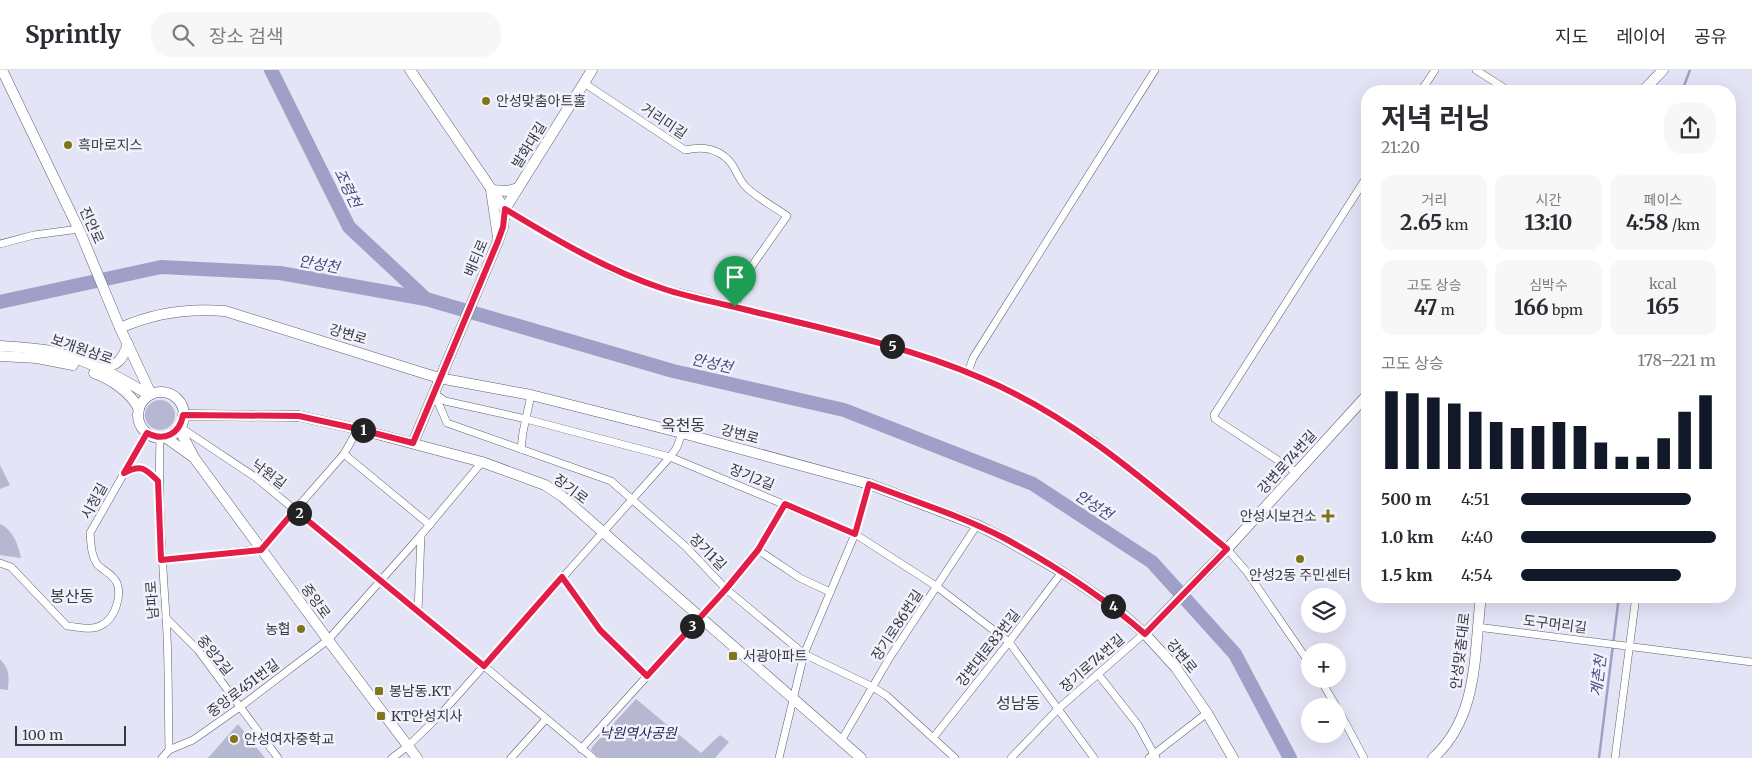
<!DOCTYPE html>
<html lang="ko">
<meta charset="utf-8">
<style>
body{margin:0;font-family:Merriweather,"Noto Sans KR",serif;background:#f7f7f7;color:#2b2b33;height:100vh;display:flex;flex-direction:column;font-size:19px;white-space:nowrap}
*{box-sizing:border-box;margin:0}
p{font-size:16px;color:#7c7c81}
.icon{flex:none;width:28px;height:28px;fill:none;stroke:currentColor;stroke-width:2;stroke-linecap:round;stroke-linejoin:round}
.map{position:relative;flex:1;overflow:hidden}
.drawer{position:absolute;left:1361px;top:15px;width:375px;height:518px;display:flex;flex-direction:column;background:#fff;border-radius:20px;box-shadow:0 5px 20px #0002}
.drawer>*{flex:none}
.buttons{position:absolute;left:1301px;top:518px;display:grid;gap:10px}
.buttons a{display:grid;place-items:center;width:45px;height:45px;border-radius:50%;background:#fff;box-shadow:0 5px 20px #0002;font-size:25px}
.scale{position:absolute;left:15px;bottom:12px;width:111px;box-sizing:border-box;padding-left:5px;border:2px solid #393940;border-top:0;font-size:14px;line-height:18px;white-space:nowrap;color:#393940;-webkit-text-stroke:4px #f2f2fd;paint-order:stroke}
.pin{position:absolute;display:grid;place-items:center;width:42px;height:42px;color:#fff;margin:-51px -21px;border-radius:50% 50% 50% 0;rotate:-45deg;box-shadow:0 0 5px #0007}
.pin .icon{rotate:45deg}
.km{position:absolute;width:25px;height:25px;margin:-12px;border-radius:50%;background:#222;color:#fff;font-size:14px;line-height:25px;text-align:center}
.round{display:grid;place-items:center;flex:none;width:52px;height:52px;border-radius:20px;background:#f7f7f7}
.overview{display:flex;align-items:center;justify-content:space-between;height:85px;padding:0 20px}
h1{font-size:28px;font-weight:700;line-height:38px}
.metrics{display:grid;grid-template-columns:repeat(3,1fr);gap:8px;height:85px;padding:5px 20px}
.metrics div{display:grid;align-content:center;border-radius:12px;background:#f7f7f7;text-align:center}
.metrics b{font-size:21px;font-weight:700}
.metrics small{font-size:14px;font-weight:400}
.metrics p{font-size:14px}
.chart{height:140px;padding:10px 20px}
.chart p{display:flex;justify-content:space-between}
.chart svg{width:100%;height:90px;margin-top:5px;stroke:#111827;stroke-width:6}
ul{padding:0 20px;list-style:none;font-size:16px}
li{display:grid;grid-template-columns:80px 60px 1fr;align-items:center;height:38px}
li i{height:12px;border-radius:6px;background:#111827}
header{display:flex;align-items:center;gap:30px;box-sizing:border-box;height:70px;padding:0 25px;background:#fff;border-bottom:1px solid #e1e1e2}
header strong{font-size:24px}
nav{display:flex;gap:28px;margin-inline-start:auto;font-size:18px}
.search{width:350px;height:45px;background:#f7f7f7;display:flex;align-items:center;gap:12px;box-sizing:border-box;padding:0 18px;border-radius:20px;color:#7c7c81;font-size:19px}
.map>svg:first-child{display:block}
.green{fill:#b6b7d0}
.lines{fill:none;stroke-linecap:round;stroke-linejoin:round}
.stream{stroke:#a09fc7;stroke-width:2.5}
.river{stroke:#a09fc7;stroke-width:14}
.street-casing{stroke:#5f5f6f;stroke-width:8}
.secondary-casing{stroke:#5f5f6f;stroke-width:11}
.street{stroke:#fff;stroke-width:7}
.secondary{stroke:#fff;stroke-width:10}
.route-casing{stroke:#fff;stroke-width:10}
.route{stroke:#e11d48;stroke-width:6}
.poi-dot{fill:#7f7519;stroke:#f2f2fd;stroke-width:2}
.labels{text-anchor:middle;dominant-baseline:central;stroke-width:5;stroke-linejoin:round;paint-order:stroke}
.poi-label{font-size:14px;fill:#393940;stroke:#f2f2fd;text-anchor:start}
.street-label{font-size:14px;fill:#393940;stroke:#f2f2fd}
.park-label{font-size:14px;font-style:italic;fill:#282253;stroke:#f2f2fd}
.water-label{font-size:15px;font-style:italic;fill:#4b487d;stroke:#f2f2fd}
.quarter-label{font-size:16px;fill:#393940;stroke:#f2f2fd}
</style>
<header>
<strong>Sprintly</strong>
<div class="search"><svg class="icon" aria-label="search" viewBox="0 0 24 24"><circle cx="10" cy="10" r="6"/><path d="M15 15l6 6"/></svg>장소 검색</div>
<nav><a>지도</a><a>레이어</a><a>공유</a></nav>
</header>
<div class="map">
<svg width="1752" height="688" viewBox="0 0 1752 688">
<rect width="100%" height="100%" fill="#e4e4f7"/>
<g class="green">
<circle cx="160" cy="345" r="15"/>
<polygon points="0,395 10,415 0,419"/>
<path d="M0,454C13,460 18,474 21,488L0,485Z"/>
<path d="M0,589C10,600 9,605 8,620L0,619Z"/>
<polygon points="636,629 701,683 720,665 729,672 715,688 599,688 591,680 592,677"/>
<polygon points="238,654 265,688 208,688"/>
</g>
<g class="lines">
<g class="stream">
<polyline points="1682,21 1690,0"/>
<polyline points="1599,688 1619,526"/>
</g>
<g class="river">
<polyline points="271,0 349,157 426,229"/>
<polyline points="0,232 161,197 280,203 426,229 673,301 844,340 1033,414 1152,492 1235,584 1290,688"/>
</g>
<defs>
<g id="street">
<polyline points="1476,0 1509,21"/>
<path d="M584,13L685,80C702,76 719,78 731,93C736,100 739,109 745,116C757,128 773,136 787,146L747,203L735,237"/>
<polyline points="1421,21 1435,0"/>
<polyline points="505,139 550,166 613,200 665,219 900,278 983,308 1035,334 1096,372 1227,479 1247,502 1310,594"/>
<polyline points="0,174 34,165 79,159"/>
<polyline points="968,302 973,288 1155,0"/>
<polyline points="434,323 445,331 526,349 670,387 855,464 936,516 1009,572 1094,688"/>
<polyline points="434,323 447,353 611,411 686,477 726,519 804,584 873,617 887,626 955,688"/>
<polyline points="180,357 255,407 484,596 593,688"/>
<path d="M160,368C158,429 162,486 166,546C169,590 168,635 169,680L162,688"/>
<polyline points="521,379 523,362 531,325"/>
<polyline points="344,384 430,455"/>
<polyline points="1296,402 1215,349 1214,345 1368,105"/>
<path d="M125,403C141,394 146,398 158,411"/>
<polyline points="758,480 800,508 830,522"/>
<polyline points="161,490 261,479 344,384 358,359"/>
<path d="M0,493L11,497L67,556C79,557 92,561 102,555C115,548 122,526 117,513C112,503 103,501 97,494C91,485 91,474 90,463L147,363"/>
<polyline points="562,507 600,560 647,606"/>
<polyline points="418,542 421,465"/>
<polyline points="166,548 198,580 278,688"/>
<polyline points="1477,557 1752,592"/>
<polyline points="1098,604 1138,655 1156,688"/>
<polyline points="1320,609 1336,636"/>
<polyline points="1338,639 1364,688"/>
<polyline points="933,668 1009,572 1062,502"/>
<polyline points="841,671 890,587 977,455"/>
<polyline points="581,679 726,519 758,480 785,434"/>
<polyline points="169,680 193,670 240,637 328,570 421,465 482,392"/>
<polyline points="392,688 408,676 440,645 670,387 677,377 682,363"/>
<polyline points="511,688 546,649"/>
<polyline points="779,688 804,584 855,464 869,414"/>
<polyline points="1011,688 1058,639 1146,562"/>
<polyline points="1149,688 1207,643"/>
<polyline points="1615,688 1636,526"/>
</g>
<g id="secondary">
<polyline points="2,0 81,164 120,258 151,324"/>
<polyline points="410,0 505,139 503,157 498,171 413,373"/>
<polyline points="1643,21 1663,0"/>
<polyline points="505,139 592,0"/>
<polyline points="498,167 491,120 508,121 518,118"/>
<path d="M120,258C153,243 189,238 225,241L439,308L531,325L682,363L869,414L977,455L1003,468L1062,502L1117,539L1145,564L1176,598L1207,643L1233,688"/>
<path d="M0,276C17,277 34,278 50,281C86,289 118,306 149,325"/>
<polyline points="0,286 37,288 73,295"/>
<path d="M100,299C118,295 122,291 128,274"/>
<path d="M94,303C111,309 130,322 139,339"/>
<circle cx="161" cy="345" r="23"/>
<polyline points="183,345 299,346 358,359 482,392 545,415 563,427 861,688"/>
<polyline points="179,359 195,389 328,570 417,688"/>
<polyline points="165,367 193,387"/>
<polyline points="1148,560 1227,479 1368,324"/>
<path d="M1433,688C1479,647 1474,583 1481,526"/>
</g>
</defs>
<use href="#street" class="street-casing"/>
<use href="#secondary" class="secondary-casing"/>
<use href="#street" class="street"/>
<use href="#secondary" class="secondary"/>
</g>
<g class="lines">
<defs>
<path id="route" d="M505,139C556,170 607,200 664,219C688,227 714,232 739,238C820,258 904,275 981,308C1075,347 1150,415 1227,479L1145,564C1102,526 1054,495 1004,468C961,446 914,431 869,414L855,464L785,434L758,480L726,519L647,606L600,560L562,507L484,596L295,440L261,480L161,490L158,411C145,398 141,394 124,403L147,363C164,372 180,364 183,345L299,346L358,359L413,373L498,171L503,157Z"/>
</defs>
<use href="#route" class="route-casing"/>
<use href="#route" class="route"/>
</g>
<g class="poi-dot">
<circle cx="486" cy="31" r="5"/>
<circle cx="68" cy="75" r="5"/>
<path d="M1325.5 438.5h5v5h5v5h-5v5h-5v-5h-5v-5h5z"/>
<circle cx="1300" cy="489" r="5"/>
<circle cx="301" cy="559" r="5"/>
<rect x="728" y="581" width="10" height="10" rx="2.5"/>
<rect x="374" y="616" width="10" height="10" rx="2.5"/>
<rect x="376" y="641" width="10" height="10" rx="2.5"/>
<circle cx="234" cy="669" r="5"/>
</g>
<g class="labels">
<g class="poi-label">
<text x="496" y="31">안성맞춤아트홀</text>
<text x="78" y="75">흑마로지스</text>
<text x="1317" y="446" text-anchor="end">안성시보건소</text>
<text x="1300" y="505" text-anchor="middle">안성2동 주민센터</text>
<text x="291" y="559" text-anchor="end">농협</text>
<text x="743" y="586">서광아파트</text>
<text x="389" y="621">봉남동.KT</text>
<text x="391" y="646">KT안성지사</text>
<text x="244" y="669">안성여자중학교</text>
</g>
<g class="street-label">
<text transform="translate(664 51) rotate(34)">거리미길</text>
<text transform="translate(529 75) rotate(-58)">발화대길</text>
<text transform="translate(92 155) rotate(66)">진안로</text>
<text transform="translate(476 188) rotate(-67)">배티로</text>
<text transform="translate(348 264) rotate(17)">강변로</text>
<text transform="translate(82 279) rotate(19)">보개원삼로</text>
<text transform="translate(740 364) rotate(15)">강변로</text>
<text transform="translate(1287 392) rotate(-48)">강변로74번길</text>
<text transform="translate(269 404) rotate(37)">낙원길</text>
<text transform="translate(752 407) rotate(22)">장기2길</text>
<text transform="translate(571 419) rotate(37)">장기로</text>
<text transform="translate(94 431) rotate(-61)">시청길</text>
<text transform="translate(708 482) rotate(45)">장기1길</text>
<text transform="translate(152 530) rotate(-94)">남파로</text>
<text transform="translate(316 531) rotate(54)">중앙로</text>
<text transform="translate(1555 554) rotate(7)">도구머리길</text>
<text transform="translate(897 555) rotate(-57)">장기로86번길</text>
<text transform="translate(988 578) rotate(-52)">강변대로83번길</text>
<text transform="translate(1460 581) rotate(-83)">안성맞춤대로</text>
<text transform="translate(215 585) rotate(51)">중앙2길</text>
<text transform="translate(1182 586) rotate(51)">강변로</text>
<text transform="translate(1092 593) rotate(-41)">장기로74번길</text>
<text transform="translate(243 618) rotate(-37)">중앙로451번길</text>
</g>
<g class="park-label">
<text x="638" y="663">낙원역사공원</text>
</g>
<g class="water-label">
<text transform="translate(348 118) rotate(64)">조령천</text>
<text transform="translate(319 194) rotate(10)">안성천</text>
<text transform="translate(712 293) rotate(13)">안성천</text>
<text transform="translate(1094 435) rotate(33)">안성천</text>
<text transform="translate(1598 606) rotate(-83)">계촌천</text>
</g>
<g class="quarter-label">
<text x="683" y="355">옥천동</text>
<text x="72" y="526">봉산동</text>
<text x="1018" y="633">성남동</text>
</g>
</g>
</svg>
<div class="buttons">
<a><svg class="icon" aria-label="layers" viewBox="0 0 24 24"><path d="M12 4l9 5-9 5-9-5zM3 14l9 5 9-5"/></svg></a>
<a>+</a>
<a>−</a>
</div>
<div class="scale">100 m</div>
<div class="pin" style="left:735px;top:237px;background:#1e9e55"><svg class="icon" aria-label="arrive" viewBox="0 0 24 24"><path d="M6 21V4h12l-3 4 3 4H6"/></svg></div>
<b class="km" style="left:363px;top:360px">1</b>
<b class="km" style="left:299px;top:443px">2</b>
<b class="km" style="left:692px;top:556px">3</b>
<b class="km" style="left:1113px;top:536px">4</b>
<b class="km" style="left:892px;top:276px">5</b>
<section class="drawer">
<div class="overview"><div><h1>저녁 러닝</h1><p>21:20</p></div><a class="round"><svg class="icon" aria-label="share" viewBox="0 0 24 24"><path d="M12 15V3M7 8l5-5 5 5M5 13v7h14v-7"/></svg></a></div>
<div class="metrics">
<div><p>거리</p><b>2.65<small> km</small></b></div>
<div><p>시간</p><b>13:10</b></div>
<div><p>페이스</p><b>4:58<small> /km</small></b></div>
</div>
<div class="metrics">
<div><p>고도 상승</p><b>47<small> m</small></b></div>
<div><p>심박수</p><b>166<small> bpm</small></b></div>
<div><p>kcal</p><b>165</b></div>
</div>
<div class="chart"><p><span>고도 상승</span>178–221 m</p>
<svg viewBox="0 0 160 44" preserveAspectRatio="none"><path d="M5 44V6M15 44V7M25 44V9M35 44V12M45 44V16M55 44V21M65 44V24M75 44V23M85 44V21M95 44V23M105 44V31M115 44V38M125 44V38M135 44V29M145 44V16M155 44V8"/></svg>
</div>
<ul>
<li><b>500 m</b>4:51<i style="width:87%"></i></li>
<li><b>1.0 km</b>4:40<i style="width:100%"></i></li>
<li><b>1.5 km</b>4:54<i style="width:82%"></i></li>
</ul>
</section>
</div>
